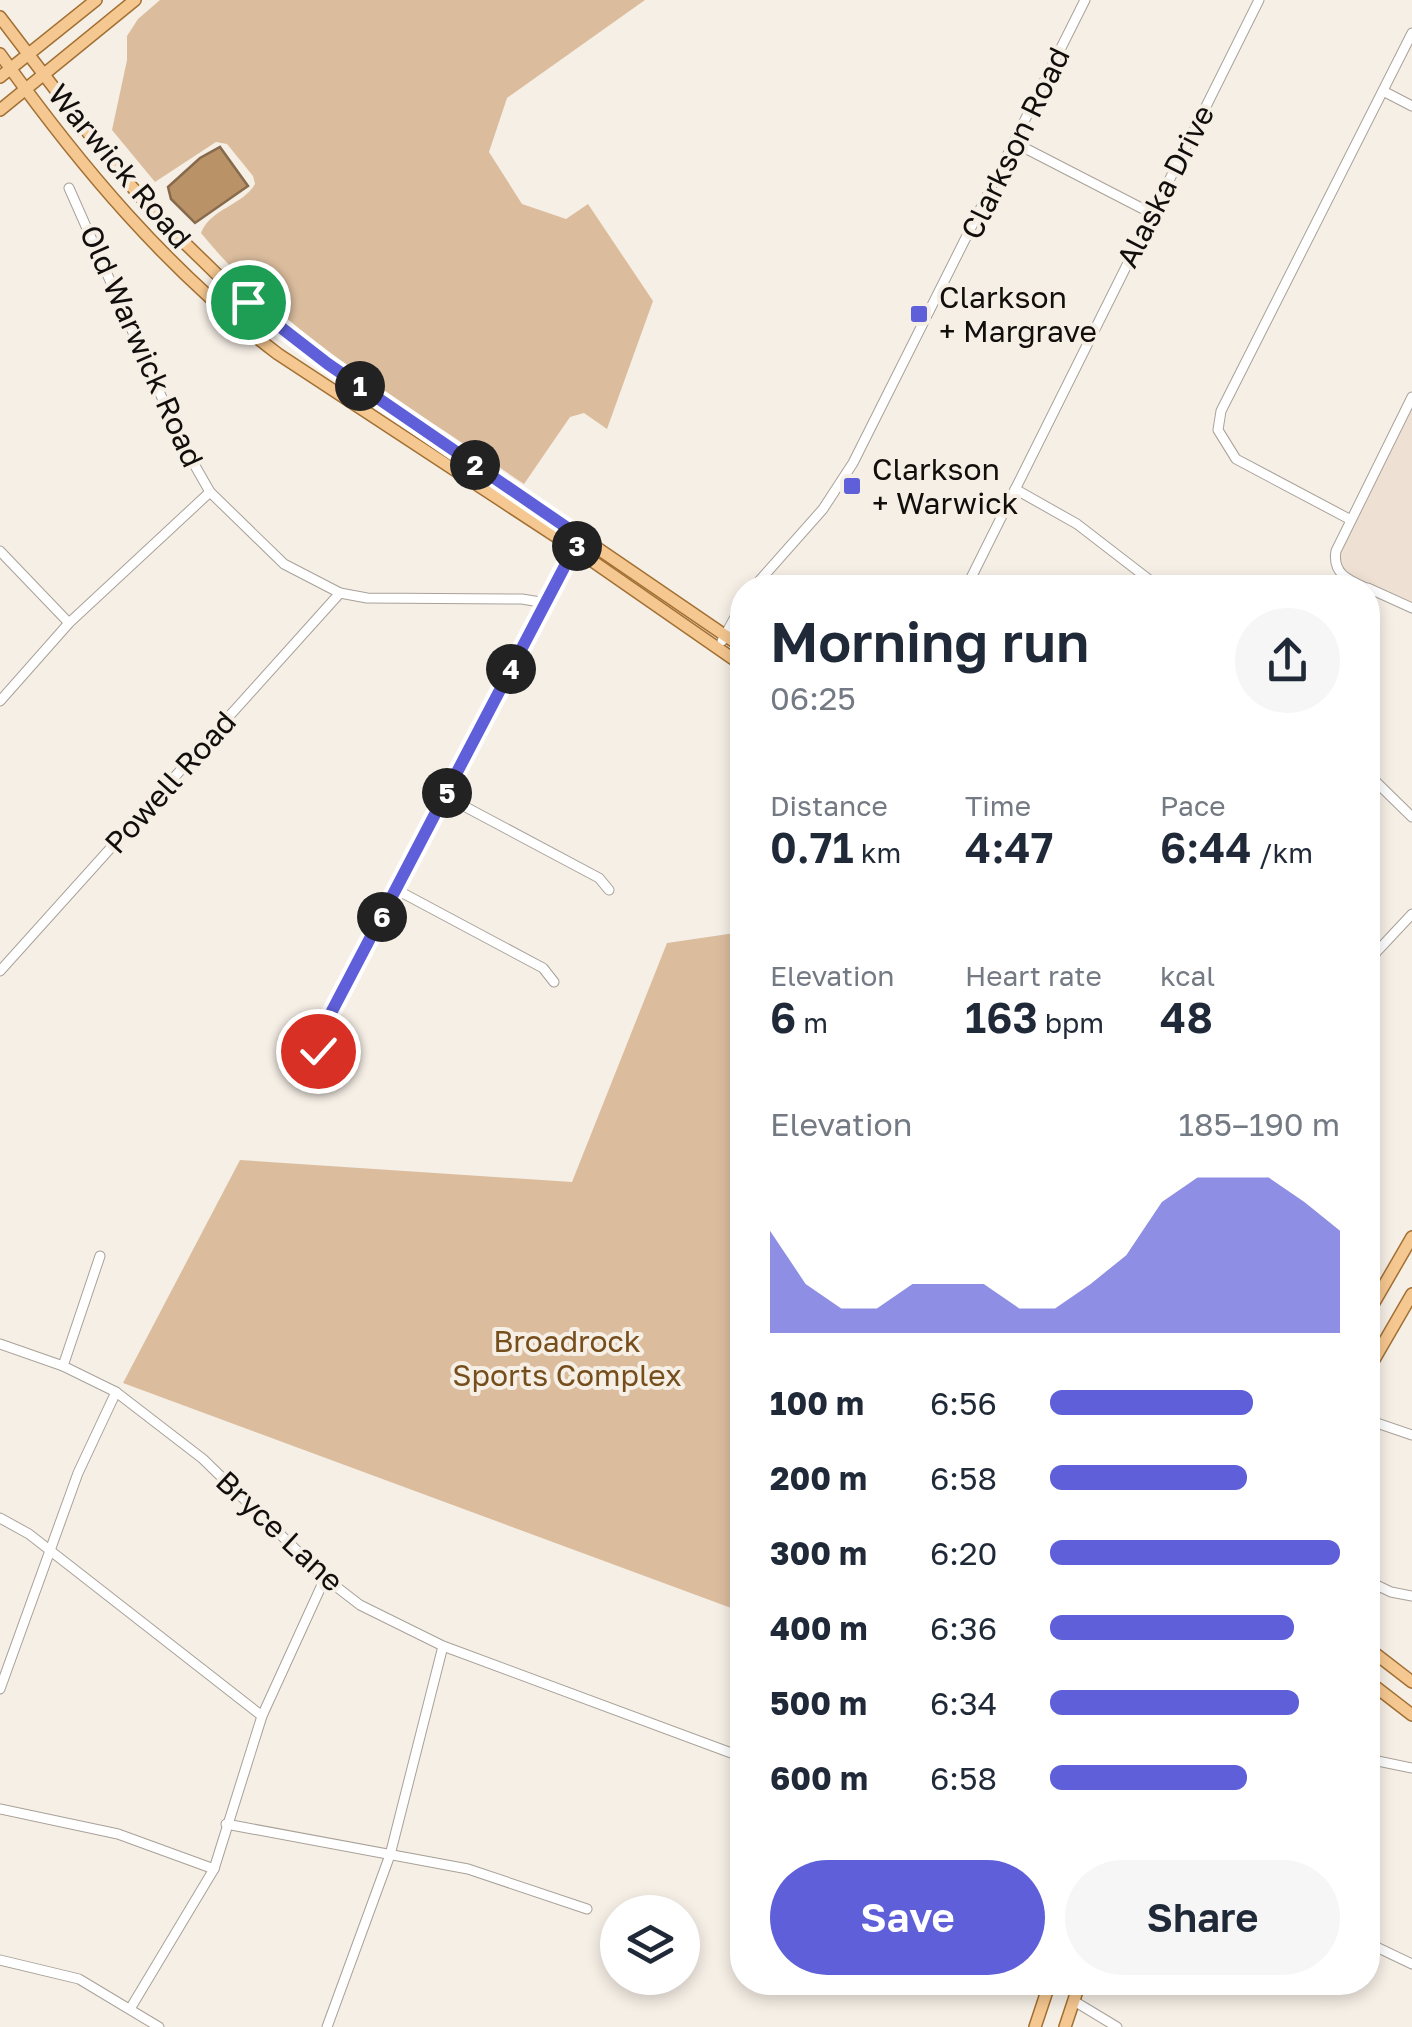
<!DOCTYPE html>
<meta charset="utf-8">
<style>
body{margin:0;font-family:"Golos Text",sans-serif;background:#f6f6f7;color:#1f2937;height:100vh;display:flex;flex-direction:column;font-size:38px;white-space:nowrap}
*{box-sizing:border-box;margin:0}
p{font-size:32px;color:#747a83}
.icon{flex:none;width:55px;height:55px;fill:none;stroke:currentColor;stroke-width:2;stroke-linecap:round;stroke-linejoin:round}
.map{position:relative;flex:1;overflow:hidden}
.drawer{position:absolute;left:730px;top:575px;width:650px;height:1420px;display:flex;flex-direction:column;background:#fff;border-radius:40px;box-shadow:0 5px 15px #0003}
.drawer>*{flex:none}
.fabs{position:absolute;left:600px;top:1895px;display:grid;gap:20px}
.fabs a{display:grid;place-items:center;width:100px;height:100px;border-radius:50%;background:#fff;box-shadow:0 5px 15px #0003;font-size:50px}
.pin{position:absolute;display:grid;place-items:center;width:85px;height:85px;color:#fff;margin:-42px;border:5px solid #fff;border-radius:50%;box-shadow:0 2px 10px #0007}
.km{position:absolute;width:50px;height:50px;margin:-25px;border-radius:50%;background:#222;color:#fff;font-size:28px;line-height:50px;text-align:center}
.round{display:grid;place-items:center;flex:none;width:105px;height:105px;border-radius:52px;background:#f6f6f7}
.head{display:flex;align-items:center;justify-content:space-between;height:170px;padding:0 40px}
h1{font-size:55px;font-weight:600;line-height:75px}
.stats{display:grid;grid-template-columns:repeat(3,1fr);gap:15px;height:170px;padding:10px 40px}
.stats div{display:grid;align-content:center}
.stats b{font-size:42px;font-weight:600}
.stats small{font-size:28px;font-weight:400}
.stats p{font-size:28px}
.chart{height:280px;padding:20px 40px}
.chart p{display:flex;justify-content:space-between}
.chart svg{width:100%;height:180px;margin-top:10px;fill:#5f60d9;opacity:.7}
.action{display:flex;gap:20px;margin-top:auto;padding:20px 40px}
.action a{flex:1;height:115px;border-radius:60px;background:#5f60d9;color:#fff;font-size:40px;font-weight:600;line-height:115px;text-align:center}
.action a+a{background:#f6f6f7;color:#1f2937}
ul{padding:0 40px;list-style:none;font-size:32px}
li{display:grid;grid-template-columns:160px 120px 1fr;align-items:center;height:75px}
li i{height:25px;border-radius:12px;background:#5f60d9}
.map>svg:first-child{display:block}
.built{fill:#eee1d3}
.green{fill:#dbbd9e}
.water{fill:#b99268;stroke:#876a4c;stroke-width:2.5}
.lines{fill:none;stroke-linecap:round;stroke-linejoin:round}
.minor-casing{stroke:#a8a199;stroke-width:11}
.major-casing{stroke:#a27033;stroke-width:14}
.minor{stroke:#fff;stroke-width:9}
.major{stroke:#f6c891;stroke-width:11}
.route-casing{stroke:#fff;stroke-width:20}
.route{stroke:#5f60d9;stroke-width:12}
.poi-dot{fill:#5f60d9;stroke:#f6efe6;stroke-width:4}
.labels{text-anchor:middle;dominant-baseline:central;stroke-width:8;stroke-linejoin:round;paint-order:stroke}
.street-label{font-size:30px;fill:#110e0c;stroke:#f6efe6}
.poi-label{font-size:30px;fill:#110e0c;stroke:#f6efe6;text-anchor:start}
.park-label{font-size:30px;fill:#764e1c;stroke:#f6efe6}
</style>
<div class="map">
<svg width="1412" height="2027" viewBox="0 0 1412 2027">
<rect width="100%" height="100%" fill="#f6efe6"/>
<polygon class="built" points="1412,408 1412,604 1354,578 1342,566 1339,558 1341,548"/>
<g class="green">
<path d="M160,0H645L507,98L489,152L522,204L566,219L588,204L653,301L607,429L584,413L570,417L524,484C416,410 284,336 201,233C211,208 242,206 255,184L253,176L227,144L216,142L155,182L112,130L127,60V36L138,19Z"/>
<polygon points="742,932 742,1612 123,1383 240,1160 572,1182 667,943"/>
</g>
<polygon class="water" points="220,147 248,186 195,223 171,199 168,187 200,158"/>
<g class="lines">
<defs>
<g id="minor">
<polyline points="1383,91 1412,106"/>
<polyline points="1015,143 1151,213"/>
<polyline points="69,188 182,443 210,492 284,564 340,593 367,598 522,599 546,603"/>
<polyline points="1015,489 1077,524 1160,588"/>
<polyline points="1351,520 1236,459 1218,430 1221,411 1412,33"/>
<polyline points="0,551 69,623"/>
<polyline points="753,588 823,509 853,463 1085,0"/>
<polyline points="966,588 1259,0"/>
<path d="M1366,588C1348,580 1332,573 1336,551L1412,397"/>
<polyline points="1368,588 1412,608"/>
<polyline points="722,641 742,604"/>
<polyline points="0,701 69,623 210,492"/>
<polyline points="1368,774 1412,817"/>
<polyline points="445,796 599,878 609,890"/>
<polyline points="397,890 543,968 554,982"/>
<polyline points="1368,961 1412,914"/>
<polyline points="0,971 340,593"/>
<polyline points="318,1051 320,1033 576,547"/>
<polyline points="0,1344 63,1366 116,1392 203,1459 325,1578 360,1605 443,1646 742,1757"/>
<polyline points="63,1366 100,1256"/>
<polyline points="1368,1420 1412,1435"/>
<polyline points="0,1518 29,1534 262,1716"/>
<polyline points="1368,1581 1391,1592 1412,1596"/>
<polyline points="0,1689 78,1473 116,1392"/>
<polyline points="1368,1759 1412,1768"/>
<polyline points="0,1809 118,1834 214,1869"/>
<polyline points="226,1824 468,1869 587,1909"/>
<polyline points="1368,1943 1412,1964"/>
<polyline points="0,1960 79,1979 159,2027"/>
<polyline points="1074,2001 1117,2027"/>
<polyline points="130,2009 214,1869 262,1716 325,1578"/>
<polyline points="327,2027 390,1855 443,1646"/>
</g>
<g id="major">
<polyline points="0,17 112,164 159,218 230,287 328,364 742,647"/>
<path d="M0,54C80,166 168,271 278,354L575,549L742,665"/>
<polyline points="0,77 96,0"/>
<polyline points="0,110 135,0"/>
<polyline points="1368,1313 1412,1237"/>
<polyline points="1368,1370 1412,1294"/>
<polyline points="1368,1648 1412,1682"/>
<polyline points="1368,1681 1412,1715"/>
<polyline points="1035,2027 1050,1982"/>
<polyline points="1065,2027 1080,1982"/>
</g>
</defs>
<use href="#minor" class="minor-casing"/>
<use href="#major" class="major-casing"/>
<use href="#minor" class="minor"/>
<use href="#major" class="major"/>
</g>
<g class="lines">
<defs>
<polyline id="route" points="248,302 328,364 582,538 568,560 320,1034 318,1051"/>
</defs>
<use href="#route" class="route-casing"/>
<use href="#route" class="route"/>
</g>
<g class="poi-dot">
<rect x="909" y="304" width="20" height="20" rx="5"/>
<rect x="842" y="476" width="20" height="20" rx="5"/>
</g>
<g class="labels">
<g class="street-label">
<text transform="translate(1015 143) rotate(-64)">Clarkson Road</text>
<text transform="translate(120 166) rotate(50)">Warwick Road</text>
<text transform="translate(1165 186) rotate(-63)">Alaska Drive</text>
<text transform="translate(142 346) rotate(66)">Old Warwick Road</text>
<text transform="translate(170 782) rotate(-48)">Powell Road</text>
<text transform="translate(280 1531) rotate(43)">Bryce Lane</text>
</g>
<g class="poi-label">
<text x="939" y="297">Clarkson<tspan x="939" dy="34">+ Margrave</tspan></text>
<text x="872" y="469">Clarkson<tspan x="872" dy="34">+ Warwick</tspan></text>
</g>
<g class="park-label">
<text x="567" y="1341">Broadrock<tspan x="567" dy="34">Sports Complex</tspan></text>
</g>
</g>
</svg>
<div class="fabs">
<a><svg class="icon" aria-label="layers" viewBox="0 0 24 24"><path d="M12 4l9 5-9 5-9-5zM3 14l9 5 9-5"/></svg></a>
</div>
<div class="pin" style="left:248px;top:302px;background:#1e9e55"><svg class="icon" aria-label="arrive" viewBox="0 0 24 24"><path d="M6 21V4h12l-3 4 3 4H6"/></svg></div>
<div class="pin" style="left:318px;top:1051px;background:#d93025"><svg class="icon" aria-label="check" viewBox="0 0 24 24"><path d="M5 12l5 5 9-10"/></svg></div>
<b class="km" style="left:360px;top:386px">1</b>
<b class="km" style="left:475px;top:465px">2</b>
<b class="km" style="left:577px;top:546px">3</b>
<b class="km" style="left:511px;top:669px">4</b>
<b class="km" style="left:447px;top:793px">5</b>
<b class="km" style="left:382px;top:917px">6</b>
<section class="drawer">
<div class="head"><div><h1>Morning run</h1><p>06:25</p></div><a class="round"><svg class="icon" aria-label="share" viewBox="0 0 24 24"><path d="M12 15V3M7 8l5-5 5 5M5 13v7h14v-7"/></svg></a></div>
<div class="stats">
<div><p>Distance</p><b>0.71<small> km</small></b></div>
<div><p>Time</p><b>4:47</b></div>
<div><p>Pace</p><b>6:44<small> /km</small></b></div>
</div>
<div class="stats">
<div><p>Elevation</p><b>6<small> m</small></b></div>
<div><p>Heart rate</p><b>163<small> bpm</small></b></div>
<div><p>kcal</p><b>48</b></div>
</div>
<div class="chart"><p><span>Elevation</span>185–190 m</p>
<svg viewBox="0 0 160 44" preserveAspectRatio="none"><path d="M0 44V19L10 32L20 38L30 38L40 32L50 32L60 32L70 38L80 38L90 32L100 25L110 12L120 6L130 6L140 6L150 12L160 19V44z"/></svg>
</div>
<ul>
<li><b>100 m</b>6:56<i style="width:70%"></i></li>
<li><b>200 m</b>6:58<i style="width:68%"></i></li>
<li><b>300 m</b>6:20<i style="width:100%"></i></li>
<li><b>400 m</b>6:36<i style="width:84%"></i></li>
<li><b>500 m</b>6:34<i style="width:86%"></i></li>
<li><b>600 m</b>6:58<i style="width:68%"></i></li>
</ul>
<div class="action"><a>Save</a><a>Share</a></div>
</section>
</div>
